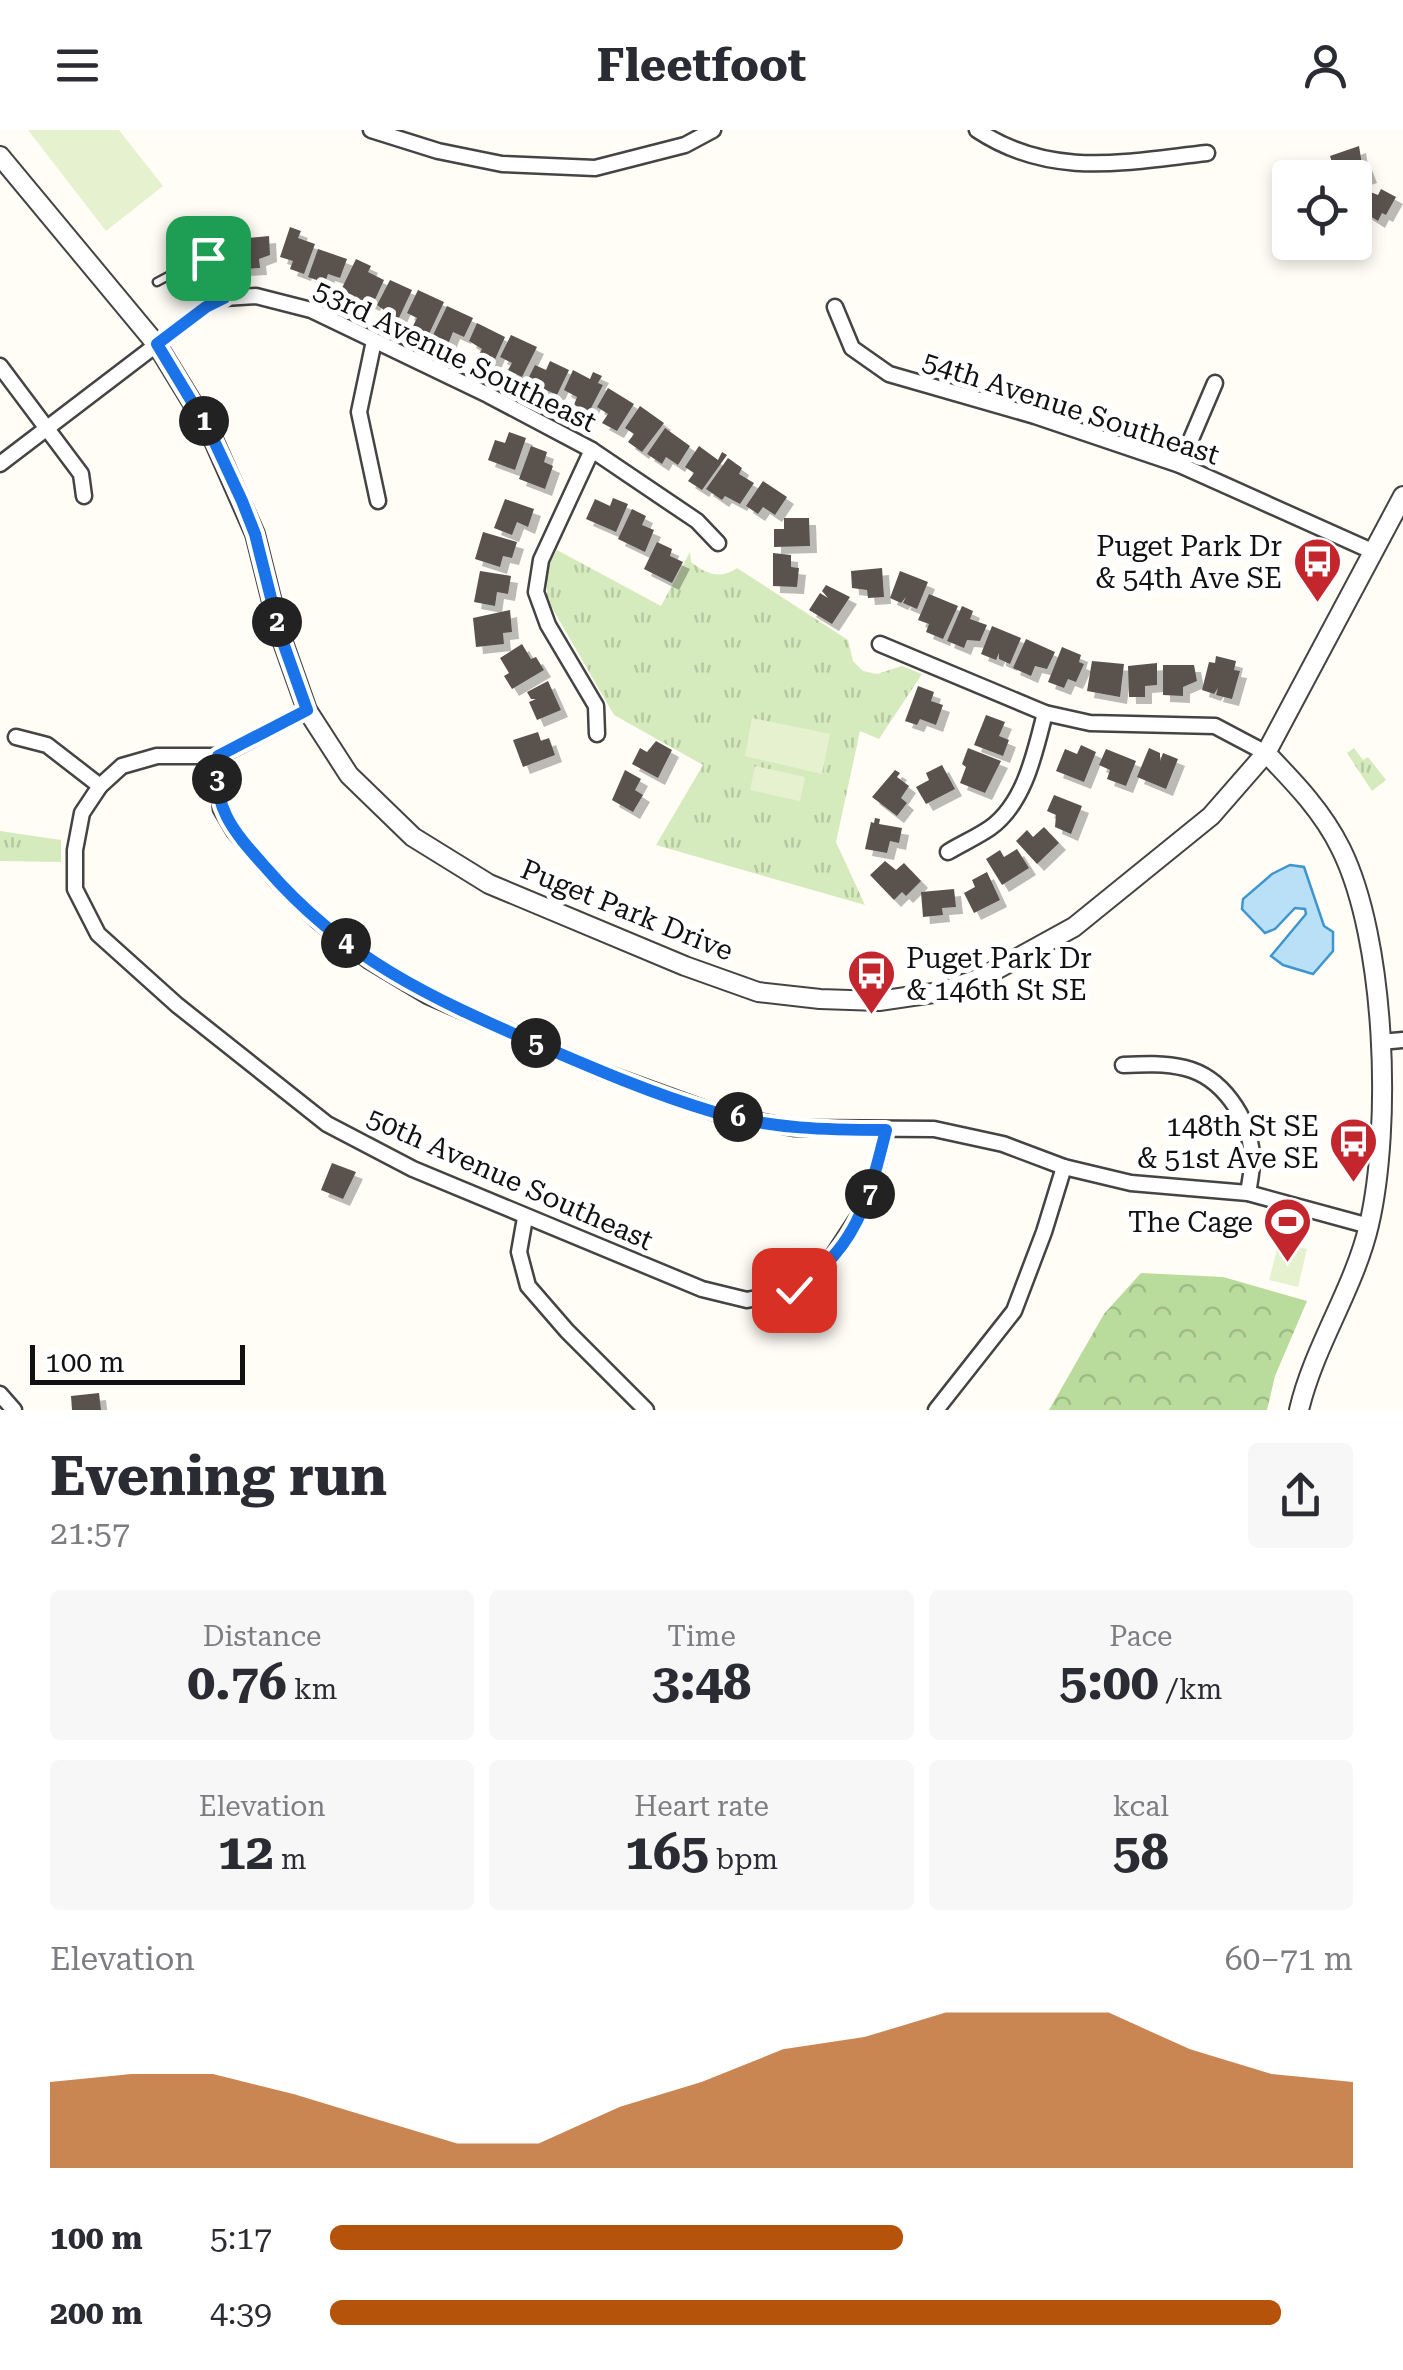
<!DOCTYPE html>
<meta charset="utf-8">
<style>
body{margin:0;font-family:"Roboto Serif",serif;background:#f7f7f7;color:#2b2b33;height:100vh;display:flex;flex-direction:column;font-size:38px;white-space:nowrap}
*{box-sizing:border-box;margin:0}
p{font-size:32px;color:#7c7c81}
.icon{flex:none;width:55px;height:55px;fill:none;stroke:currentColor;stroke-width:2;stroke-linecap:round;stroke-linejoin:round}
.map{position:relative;height:1280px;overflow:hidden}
.details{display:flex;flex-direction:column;background:#fff;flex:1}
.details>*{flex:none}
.controls{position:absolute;left:1272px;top:30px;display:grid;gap:20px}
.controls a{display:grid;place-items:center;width:100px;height:100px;border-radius:10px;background:#fff;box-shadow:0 5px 15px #0003;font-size:50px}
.scale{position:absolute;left:30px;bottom:25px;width:215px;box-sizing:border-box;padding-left:10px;border:5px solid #111;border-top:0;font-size:28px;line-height:35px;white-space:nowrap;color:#111;-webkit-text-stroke:8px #fff;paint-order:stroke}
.pin{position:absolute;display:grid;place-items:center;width:85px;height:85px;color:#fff;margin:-42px;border-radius:20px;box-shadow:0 5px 15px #0006}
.km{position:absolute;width:50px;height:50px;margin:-25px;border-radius:50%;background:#222;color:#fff;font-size:28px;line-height:50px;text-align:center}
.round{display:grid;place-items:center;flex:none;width:105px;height:105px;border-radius:10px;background:#f7f7f7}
.headline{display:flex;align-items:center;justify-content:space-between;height:170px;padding:0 50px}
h1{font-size:55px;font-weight:700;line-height:75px}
.metrics{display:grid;grid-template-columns:repeat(3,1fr);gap:15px;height:170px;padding:10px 50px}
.metrics div{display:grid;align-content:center;border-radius:10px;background:#f7f7f7;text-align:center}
.metrics b{font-size:50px;font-weight:700}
.metrics small{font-size:28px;font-weight:400}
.metrics p{font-size:28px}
.chart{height:280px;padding:20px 50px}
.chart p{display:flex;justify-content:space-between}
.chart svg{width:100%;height:180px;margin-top:10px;fill:#b45309;opacity:.7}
ul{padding:0 50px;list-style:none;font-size:32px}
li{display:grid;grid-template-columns:160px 120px 1fr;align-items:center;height:75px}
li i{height:25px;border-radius:12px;background:#b45309}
header{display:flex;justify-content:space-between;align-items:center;height:130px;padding:0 50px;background:#fff;font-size:45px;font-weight:700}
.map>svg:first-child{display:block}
.forest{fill:url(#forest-crowns)}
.park{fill:url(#park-tufts)}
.pitch{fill:#e6f2cf}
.water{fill:#b9e0f7;stroke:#3f96cf;stroke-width:2.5}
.building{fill:#5a524d;filter:url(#shadow)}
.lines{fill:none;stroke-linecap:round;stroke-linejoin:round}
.service-casing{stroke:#444;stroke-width:11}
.minor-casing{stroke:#444;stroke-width:19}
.tertiary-casing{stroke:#444;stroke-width:22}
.service{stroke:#fff;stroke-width:6}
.minor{stroke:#fff;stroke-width:14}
.tertiary{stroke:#fff;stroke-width:18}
.route-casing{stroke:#fff;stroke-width:20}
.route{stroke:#1a73e8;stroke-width:12}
.labels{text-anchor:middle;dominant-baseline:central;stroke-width:10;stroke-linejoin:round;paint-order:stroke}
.street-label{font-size:28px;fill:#111;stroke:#fff}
.poi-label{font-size:28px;fill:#111;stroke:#fff;text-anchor:end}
</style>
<header><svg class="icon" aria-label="menu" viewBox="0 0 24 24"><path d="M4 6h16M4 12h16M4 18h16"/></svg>Fleetfoot<svg class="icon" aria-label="person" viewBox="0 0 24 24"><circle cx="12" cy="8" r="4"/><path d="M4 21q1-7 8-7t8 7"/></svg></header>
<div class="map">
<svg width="1403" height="1280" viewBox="0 0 1403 1280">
<defs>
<pattern id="forest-crowns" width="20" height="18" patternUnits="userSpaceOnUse" patternTransform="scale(2.5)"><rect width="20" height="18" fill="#b9dc9c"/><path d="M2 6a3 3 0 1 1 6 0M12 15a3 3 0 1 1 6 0" fill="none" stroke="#9ebc85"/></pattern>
<pattern id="park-tufts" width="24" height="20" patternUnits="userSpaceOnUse" patternTransform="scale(2.5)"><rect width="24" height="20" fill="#d5ebbd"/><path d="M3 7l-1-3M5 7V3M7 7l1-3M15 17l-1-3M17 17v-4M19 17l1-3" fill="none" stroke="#b6c8a1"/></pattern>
<filter id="shadow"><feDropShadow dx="7" dy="7" stdDeviation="0" flood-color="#0004"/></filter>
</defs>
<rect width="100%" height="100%" fill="#fffdf5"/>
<polygon class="forest" points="1141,1143 1223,1147 1307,1171 1275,1246 1267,1280 1049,1280 1104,1184"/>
<g class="park">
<path d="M557,420L661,476L690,422L691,432C706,444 720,450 737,438L848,510L853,531L863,541L877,544L902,536L922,544L879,609L860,601L836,712L865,775L656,715L703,635L614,585L547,469V438Z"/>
<polygon points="1354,618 1363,630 1368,627 1386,650 1372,661 1347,623"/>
<polygon points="0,701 61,710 61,732 0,731"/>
</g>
<g class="pitch">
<polygon points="28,0 119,0 163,56 106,101"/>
<polygon points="752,588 830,604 822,644 745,626"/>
<polygon points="755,636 805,647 800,671 750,660"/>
<polygon points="1279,1112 1307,1119 1298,1157 1269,1150"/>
</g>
<polygon class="water" points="1290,735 1304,737 1324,796 1333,802 1333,821 1313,844 1283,835 1271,826 1306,784 1305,779 1295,778 1275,799 1265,803 1242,779 1243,769 1272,744"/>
<g class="building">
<polygon points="1359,16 1362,34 1365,33 1370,46 1355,51 1355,48 1337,48 1330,26"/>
<polygon points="1381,59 1396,67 1386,85 1382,83 1378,91 1356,77 1365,60 1378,65"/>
<polygon points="290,97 301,101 298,108 315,114 304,144 290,139 293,131 280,127"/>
<polygon points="269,106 270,125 259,129 260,138 241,139 238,109"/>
<polygon points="318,119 347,129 340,148 328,144 325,153 308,147"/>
<polygon points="356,129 371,136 368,142 384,150 373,174 340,162"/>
<polygon points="390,150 412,160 398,190 377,175"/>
<polygon points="418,160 444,172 429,204 413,196 417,188 407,183"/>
<polygon points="447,176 473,188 464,207 453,202 449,212 433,205"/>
<polygon points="477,193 505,207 493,234 478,226 482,219 469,211"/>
<polygon points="511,205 537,217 522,247 508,240 512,233 500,227"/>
<polygon points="550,231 569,240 557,265 527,251 535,235 546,240"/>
<polygon points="573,240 590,249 593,242 602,246 598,253 603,255 589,282 574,275 577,267 564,260"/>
<polygon points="608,258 634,274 617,301 602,293 608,284 597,277"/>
<polygon points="640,276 664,293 642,322 628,312 634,304 625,298"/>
<polygon points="665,298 690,316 678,335 666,327 662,334 647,324"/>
<polygon points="509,302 526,308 515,340 488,330 495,310 505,313"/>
<polygon points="531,316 547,322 544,332 553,336 545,359 519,349"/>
<polygon points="699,316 718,330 722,322 727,325 702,360 688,351 694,343 685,337"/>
<polygon points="728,328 742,338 739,344 754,353 740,374 725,366 722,370 706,359"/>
<polygon points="763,351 787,367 775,385 763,377 758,384 746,376"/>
<polygon points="613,368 628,374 616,402 586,389 595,369 610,376"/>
<polygon points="505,369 534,379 528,397 517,392 512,405 494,398"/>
<polygon points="632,379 646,386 642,395 654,400 645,422 618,409"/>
<polygon points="784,388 809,388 810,416 774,417 774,399 784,399"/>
<polygon points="483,402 517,412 512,428 503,426 500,437 475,429"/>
<polygon points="657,412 672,419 670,426 683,432 672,453 644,439"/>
<polygon points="773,423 791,425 791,437 799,438 797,457 773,456"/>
<polygon points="882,438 884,467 868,468 867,460 852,458 851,441"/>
<polygon points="480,441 511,446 508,464 497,462 495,476 474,472"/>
<polygon points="900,441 928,452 917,479 903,473 906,467 901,473 890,468"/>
<polygon points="826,455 850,467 832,494 809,480 820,463 828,468 822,461"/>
<polygon points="929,464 958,476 943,509 926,502 929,494 918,490"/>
<polygon points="962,476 973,481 970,489 987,495 980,511 967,510 964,518 947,511"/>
<polygon points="510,480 512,502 503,503 504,514 476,517 473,488"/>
<polygon points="992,496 1021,508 1010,534 999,529 999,523 996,530 981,524"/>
<polygon points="1026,509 1055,522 1047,539 1035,536 1031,546 1013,538"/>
<polygon points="522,514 531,529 536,527 544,540 512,559 504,546 509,543 500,528"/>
<polygon points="1062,517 1081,525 1079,532 1084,534 1076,552 1068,549 1064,558 1048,552"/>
<polygon points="1216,526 1236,531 1234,540 1240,541 1232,569 1216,565 1218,558 1214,564 1202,560 1209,532 1215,533"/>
<polygon points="1092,531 1124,534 1120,567 1087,561"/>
<polygon points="1157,533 1157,555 1145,556 1145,567 1129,567 1128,536"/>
<polygon points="1163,535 1194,535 1197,551 1183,557 1183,566 1163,565"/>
<polygon points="548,551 561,580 537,590 529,572 536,569 531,569 527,562"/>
<polygon points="918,556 934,562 931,571 943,575 936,595 920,589 917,595 905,591"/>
<polygon points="986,585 1005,592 999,606 1009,610 1003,626 974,615"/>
<polygon points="538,602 541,611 549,608 555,625 523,637 513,610"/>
<polygon points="656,611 672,620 658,648 632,634 640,618 647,622"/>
<polygon points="1081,615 1096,622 1084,652 1056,641 1065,619 1077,624"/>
<polygon points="968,618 1001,631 985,663 960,653 966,637 962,634"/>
<polygon points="1149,618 1160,623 1160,631 1163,623 1178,629 1166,659 1137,647"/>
<polygon points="1106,619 1136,631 1126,656 1107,649 1110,640 1099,635"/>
<polygon points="942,635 955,659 926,674 916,657 929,650 926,643"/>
<polygon points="625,640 641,649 635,660 643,665 633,682 612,670"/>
<polygon points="895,640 900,643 897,647 909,656 901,668 907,673 897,686 872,667"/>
<polygon points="1054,665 1082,676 1071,704 1055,697 1056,685 1047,681"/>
<polygon points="875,688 880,689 879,694 902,698 899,713 890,711 887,723 865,719 871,692 874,693"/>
<polygon points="1044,697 1059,713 1037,734 1016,711 1027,700 1033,707"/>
<polygon points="1017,719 1029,738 1002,755 986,729 1000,720 1004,727"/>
<polygon points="885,731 896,740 904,733 921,751 906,766 902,762 894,770 870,745"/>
<polygon points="987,742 1000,770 974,783 964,763 975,757 972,750"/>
<polygon points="954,759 956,777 942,778 943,785 923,787 921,762"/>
<polygon points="332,1033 356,1042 343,1069 321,1060"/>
<polygon points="99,1263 101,1280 72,1280 71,1266"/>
</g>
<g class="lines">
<defs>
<polyline id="service" points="157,152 193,133 209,129 224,167"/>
<g id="minor">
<polyline points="371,0 438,21 502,34 595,38 685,15 713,0"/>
<path d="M977,0C1051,49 1125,32 1207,23"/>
<polyline points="835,177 852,218 889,244 1035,286 1180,335 1374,422"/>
<polyline points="374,211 359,282 378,371"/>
<polyline points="0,236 81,344 84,366"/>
<polyline points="592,320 541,430 536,462 548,495 596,576 597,604"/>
<polyline points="0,334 206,177 224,168 256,166 311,180 488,265 592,320 697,391 718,413"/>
<polyline points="1180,335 1215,253"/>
<polyline points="880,514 1045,583 1090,593 1215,596 1266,623"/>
<polyline points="16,607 47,615 100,656 82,683 75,720 75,759 98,804 177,875 327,994 413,1039 702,1159 747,1170 794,1160 823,1141 868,1072 886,1000"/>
<polyline points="219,626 217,639 221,679 234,701 278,752 318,791 368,830 428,866 600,941 716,983 794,998 934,999 1003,1014 1064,1037 1131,1053 1248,1063 1369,1096"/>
<polyline points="100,656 122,636 157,626 219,626 307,580"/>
<path d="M948,722C961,714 977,707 990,698C1025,673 1035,622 1045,583"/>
<polyline points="1380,912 1403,910"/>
<path d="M1123,935C1143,934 1165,933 1185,938C1222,947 1249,987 1252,1025C1253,1037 1250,1051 1248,1063"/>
<polyline points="525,1088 519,1122 528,1156 567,1201 646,1280"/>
<polyline points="0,1264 14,1280"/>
<polyline points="936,1280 1014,1181 1044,1102 1064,1037"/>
</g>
<g id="tertiary">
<polyline points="0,26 157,215 209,300 255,404 280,504 307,580 349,645 413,707 489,754 685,836 758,862 820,869 879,871 940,862 981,848 1074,797 1211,686 1266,623 1403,366"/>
<path d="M1266,623C1295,653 1323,682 1341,719C1386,810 1392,996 1369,1095C1354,1159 1314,1216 1299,1280"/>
</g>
</defs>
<use href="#service" class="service-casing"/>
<use href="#minor" class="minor-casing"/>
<use href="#tertiary" class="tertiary-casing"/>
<use href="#service" class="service"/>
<use href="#minor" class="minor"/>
<use href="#tertiary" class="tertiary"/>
</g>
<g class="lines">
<defs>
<path id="route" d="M208,128L224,168L206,177L157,214L209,300L242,371L255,404L280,504L307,580L218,626C211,678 234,702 267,739C344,828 431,868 537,914C595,939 653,964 714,982C770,999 829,1000 886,1000C869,1069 856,1120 794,1160"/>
</defs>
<use href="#route" class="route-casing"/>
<use href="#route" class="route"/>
</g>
<defs>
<symbol id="bus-pin" viewBox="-11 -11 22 30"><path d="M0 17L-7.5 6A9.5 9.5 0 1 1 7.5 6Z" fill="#c4262e" stroke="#fff"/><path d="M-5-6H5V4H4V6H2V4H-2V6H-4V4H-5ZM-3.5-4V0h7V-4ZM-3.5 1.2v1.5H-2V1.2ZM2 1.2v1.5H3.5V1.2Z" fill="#fff"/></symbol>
<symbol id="stadium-pin" viewBox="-11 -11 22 30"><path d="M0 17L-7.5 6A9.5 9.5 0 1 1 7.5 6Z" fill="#c4262e" stroke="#fff"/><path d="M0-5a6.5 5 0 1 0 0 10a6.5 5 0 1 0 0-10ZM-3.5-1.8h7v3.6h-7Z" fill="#fff"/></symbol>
</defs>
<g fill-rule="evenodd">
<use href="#bus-pin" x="1290" y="404" width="55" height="75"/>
<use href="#bus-pin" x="844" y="816" width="55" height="75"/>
<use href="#bus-pin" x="1326" y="984" width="55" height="75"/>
<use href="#stadium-pin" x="1260" y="1064" width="55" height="75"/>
</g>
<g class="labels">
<g class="street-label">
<text transform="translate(455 226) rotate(26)">53rd Avenue Southeast</text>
<text transform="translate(1071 278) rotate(18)">54th Avenue Southeast</text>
<text transform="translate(627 780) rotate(22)">Puget Park Drive</text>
<text transform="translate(510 1049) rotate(24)">50th Avenue Southeast</text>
</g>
<g class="poi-label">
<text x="1282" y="416">Puget Park Dr<tspan x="1282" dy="32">&amp; 54th Ave SE</tspan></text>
<text x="906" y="828" text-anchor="start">Puget Park Dr<tspan x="906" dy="32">&amp; 146th St SE</tspan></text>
<text x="1319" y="996">148th St SE<tspan x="1319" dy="32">&amp; 51st Ave SE</tspan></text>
<text x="1253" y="1092">The Cage</text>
</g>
</g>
</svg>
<div class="controls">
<a><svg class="icon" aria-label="locate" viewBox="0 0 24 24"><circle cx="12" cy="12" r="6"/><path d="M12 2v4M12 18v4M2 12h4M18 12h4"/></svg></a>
</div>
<div class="scale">100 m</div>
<div class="pin" style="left:208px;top:128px;background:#1e9e55"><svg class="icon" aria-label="arrive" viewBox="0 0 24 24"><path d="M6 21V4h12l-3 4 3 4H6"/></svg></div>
<div class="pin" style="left:794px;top:1160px;background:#d93025"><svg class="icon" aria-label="check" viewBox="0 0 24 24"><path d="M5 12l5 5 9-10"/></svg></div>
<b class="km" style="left:204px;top:291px">1</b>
<b class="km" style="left:277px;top:492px">2</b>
<b class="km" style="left:217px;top:649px">3</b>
<b class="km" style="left:346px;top:813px">4</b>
<b class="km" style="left:536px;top:913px">5</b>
<b class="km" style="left:738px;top:987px">6</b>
<b class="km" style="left:870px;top:1064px">7</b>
</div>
<section class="details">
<div class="headline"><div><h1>Evening run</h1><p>21:57</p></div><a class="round"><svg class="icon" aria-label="share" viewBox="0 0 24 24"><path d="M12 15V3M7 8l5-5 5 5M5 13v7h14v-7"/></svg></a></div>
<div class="metrics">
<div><p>Distance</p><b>0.76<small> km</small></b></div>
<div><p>Time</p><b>3:48</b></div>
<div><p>Pace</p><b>5:00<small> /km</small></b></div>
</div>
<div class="metrics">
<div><p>Elevation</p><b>12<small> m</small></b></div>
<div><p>Heart rate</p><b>165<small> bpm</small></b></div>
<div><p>kcal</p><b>58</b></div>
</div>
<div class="chart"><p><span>Elevation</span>60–71 m</p>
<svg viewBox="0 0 160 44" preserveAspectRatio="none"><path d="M0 44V23L10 21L20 21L30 26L40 32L50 38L60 38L70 29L80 23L90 15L100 12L110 6L120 6L130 6L140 15L150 21L160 23V44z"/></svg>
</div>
<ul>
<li><b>100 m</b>5:17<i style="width:56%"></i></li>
<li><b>200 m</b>4:39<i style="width:93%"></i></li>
</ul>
</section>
